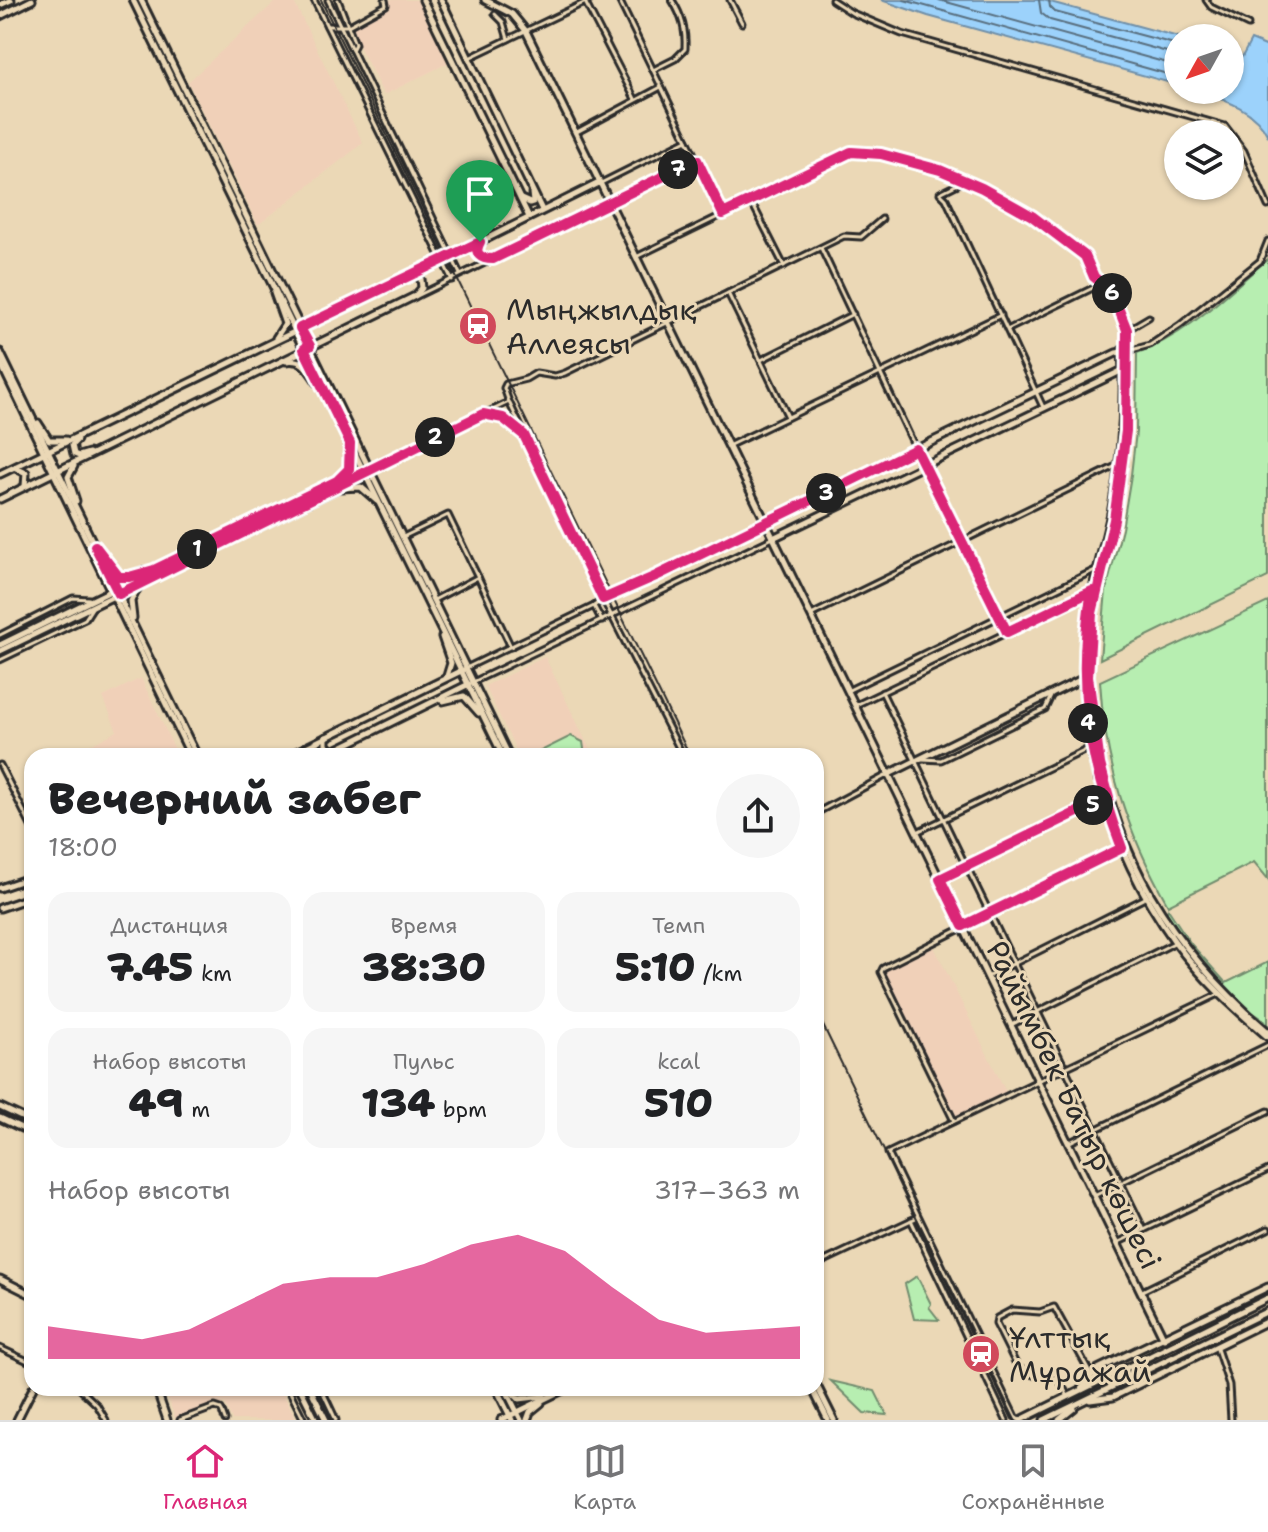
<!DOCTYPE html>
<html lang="ru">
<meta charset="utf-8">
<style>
body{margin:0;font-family:"Shantell Sans",sans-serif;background:#f6f6f6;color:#202124;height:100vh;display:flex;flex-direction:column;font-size:30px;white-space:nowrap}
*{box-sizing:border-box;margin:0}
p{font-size:26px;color:#757577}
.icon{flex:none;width:44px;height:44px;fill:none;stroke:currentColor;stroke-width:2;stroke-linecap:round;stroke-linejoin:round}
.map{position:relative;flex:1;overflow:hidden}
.drawer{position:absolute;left:24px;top:748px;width:800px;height:648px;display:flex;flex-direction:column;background:#fff;border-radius:24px;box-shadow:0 2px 6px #0004}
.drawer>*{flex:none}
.needle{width:52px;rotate:230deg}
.controls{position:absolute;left:1164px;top:24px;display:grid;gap:16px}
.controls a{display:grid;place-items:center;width:80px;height:80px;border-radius:50%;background:#fff;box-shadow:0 2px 6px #0004;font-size:40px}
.pin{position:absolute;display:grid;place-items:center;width:68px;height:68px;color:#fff;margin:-82px -34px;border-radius:50% 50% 50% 0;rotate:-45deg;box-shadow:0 0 8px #0007}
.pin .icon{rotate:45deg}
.km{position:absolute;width:40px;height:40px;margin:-20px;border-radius:50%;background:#222;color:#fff;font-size:22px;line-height:40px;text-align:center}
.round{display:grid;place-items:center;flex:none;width:84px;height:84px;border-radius:42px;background:#f6f6f6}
.head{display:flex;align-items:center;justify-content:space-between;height:136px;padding:0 24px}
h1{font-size:44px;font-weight:800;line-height:60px}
.metrics{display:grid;grid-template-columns:repeat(3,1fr);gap:12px;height:136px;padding:8px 24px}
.metrics div{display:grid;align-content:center;border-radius:20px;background:#f6f6f6;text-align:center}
.metrics b{font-size:40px;font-weight:800}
.metrics small{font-size:22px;font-weight:400}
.metrics p{font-size:22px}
.chart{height:224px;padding:16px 24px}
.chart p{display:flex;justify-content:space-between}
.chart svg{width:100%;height:144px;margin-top:8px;fill:#db2777;opacity:.7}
.dock{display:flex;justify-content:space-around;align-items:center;height:112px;border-top:2px solid #e0e0e0;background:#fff;font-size:22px;color:#757577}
.dock a{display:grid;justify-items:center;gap:4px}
.dock .on{color:#db2777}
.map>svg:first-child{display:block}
.built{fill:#f0d0b8}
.green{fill:#b7eeb1;stroke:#718c6e;stroke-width:2}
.water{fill:#9cd2fb;stroke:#6f8fa8;stroke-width:2}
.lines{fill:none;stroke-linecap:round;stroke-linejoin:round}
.shore{stroke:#586e7e;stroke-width:2}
.street-casing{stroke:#2b2b2b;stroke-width:9}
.secondary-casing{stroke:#2b2b2b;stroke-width:11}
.street{stroke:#ebd8b6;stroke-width:3}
.secondary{stroke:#ebd8b6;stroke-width:5}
.tram{stroke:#2b2b2b;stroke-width:2}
.route-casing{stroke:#fff;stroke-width:16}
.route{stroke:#db2777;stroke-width:10}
.labels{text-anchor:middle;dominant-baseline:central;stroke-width:6;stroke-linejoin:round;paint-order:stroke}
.poi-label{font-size:30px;fill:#2b2b2b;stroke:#ebd8b6;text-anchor:start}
.street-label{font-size:30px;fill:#2b2b2b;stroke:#ebd8b6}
</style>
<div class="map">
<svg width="1268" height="1420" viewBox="0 0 1268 1420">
<rect width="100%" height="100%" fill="#ebd8b6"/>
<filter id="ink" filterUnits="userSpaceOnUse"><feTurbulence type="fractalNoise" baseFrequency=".0125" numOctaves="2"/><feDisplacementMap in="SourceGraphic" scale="16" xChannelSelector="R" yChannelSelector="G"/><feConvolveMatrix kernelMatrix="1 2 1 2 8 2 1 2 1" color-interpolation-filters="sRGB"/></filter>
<g filter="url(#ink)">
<g class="built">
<polygon points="277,0 293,0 363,143 258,225 188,82"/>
<polygon points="387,0 417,0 448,63 384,95 350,28 390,7"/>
<polygon points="545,657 593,756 519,756 485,686"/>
<polygon points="141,678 178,756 70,756 117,731 103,697"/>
<polygon points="933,945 1006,1092 955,1116 884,970"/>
<polygon points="164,1388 280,1388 297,1420 232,1420 225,1403 176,1420"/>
</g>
<g class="green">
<path d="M1268,259V577L1100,659L1106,590L1122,529L1131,475L1136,432L1137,353C1188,335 1227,293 1268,259Z"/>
<path d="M1268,602V879L1254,862L1168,905C1127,832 1105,765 1100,681Z"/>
<polygon points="571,736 583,742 585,756 531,756"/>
<polygon points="1168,909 1191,944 1226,983 1268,962 1268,1027 1264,1020 1243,1006 1221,985 1180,935 1166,914"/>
<polygon points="917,1276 931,1304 929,1307 939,1320 914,1319 905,1284"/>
<polygon points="831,1381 875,1391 887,1415 864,1413"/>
</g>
<g class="water">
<polygon points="881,0 1043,0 1182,38 1178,38 1178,85 928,16"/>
<path d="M1251,40L1268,47L1266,64L1268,66V136C1255,108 1222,99 1195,90H1230V52L1242,57Z"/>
</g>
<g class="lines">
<g class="shore">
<polyline points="904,0 1178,77"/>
<polyline points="939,0 1178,66"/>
<polyline points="1039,0 1041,13 1050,20 1178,55"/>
<polyline points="1049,0 1050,7 1055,12 1178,45"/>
</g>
<defs>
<g id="street">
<polyline points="314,0 452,280"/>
<polyline points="328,0 460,274"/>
<polyline points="338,0 348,26 386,5 385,0"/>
<polyline points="584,0 635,99"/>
<polyline points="619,0 723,214"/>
<polyline points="730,0 742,23"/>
<polyline points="832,0 852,13 902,34 1225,126 1244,151 1268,206"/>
<polyline points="1206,0 1211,7 1248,25"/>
<polyline points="495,14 503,22 508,39"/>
<polyline points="327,26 348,26 355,44 352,50"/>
<polyline points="469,58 590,0"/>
<path d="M653,70L675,59L685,49C686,30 682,16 672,0"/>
<polyline points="575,133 661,87"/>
<polyline points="964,181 940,193 946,199 1043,407"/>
<polyline points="601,183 687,140"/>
<polyline points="751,201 784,266"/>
<polyline points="609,203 695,161"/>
<polyline points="821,248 916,449 1007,632"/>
<polyline points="636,257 847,154 865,151 919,163 982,188 1032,216 1085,256 1094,277 1112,292 1127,330"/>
<polyline points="413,274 478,243"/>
<polyline points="728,293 788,417"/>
<polyline points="417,296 489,261"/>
<polyline points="1149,317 1127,330 1128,351 1150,345 1180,325 1260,261 1268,241"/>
<polyline points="1009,329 1101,284"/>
<polyline points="761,360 853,314"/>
<polyline points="483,414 503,418 522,432"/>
<polyline points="728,446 1001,315"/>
<polyline points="370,472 389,460 509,402"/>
<polyline points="403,537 448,515 478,577"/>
<polyline points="434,600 478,577 511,647"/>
<polyline points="594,606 603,599 509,402 504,388 506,384 526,379 536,373 555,376 565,373 844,236 861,237 882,219"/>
<polyline points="811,615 1120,464"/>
<polyline points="0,635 73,598 89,599"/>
<polyline points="0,660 85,619 92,608"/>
<polyline points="466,668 594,606 602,621"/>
<polyline points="473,682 773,538"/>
<polyline points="849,690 1095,570"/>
<polyline points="882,692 966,866"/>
<polyline points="856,705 1091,592"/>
<polyline points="683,756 603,599 656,576 765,522"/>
<polyline points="923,759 941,760 1045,709 1051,696"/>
<polyline points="0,765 32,828"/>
<polyline points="816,813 889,774"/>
<polyline points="917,832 1090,748"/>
<polyline points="970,873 1144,1230"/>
<polyline points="940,879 1105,799"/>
<polyline points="989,976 1147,897"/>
<polyline points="1011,1025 1176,942"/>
<polyline points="954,1121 881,972 883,968 1123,847"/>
<polyline points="1068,1143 1268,1045"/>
<polyline points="1094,1196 1268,1111"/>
<polyline points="911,1220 1006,1420"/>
<polyline points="1117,1243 1268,1170"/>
<polyline points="816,1265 918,1217"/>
<polyline points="1142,1291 1268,1229"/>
<polyline points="1216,1346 1229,1385 1231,1420"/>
<polyline points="0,1348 32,1363"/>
<polyline points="79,1388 97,1405 106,1420"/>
<polyline points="288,1388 304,1420"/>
<polyline points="321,1388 336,1420"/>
<path d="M1068,1397L1058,1377C1047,1381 1025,1374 1017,1366L996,1324L997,1318L1012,1310L1040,1312L1054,1307L1092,1376"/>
<polyline points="180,1420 215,1407 221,1409 225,1420"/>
<polyline points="1019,1420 1015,1417 888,1153 1219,994"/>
</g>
<g id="secondary">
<polyline points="133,0 503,756"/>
<polyline points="141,0 509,756"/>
<polyline points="423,0 529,217"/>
<polyline points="441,0 542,210"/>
<polyline points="485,0 512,14 526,31 1164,1339"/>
<polyline points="0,5 11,0"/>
<polyline points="0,16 32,0"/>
<path d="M599,183L480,242C473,253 481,259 493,259L609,203"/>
<polyline points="521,199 530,203 533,202 532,193"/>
<polyline points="274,293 285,324 276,338"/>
<path d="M1122,350C1125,403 1122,456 1112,508C1105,544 1093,579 1088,615C1071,728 1109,850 1175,942C1201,978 1234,1008 1268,1037"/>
<polyline points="0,352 197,756"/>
<path d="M286,361C303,358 308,369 317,382"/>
<polyline points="0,362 191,756"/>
<polyline points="38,423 49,440 66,440"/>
<polyline points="77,440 72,445 74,454 79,456 89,453"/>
<polyline points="74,466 68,477 76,501"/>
<polyline points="16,468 26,473 25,486"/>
<polyline points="0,474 410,276 416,275 421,279 422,288 415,296 0,499"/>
<polyline points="340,478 350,466 350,448"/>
<polyline points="340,488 361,487 377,501"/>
<path d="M765,522L1116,353L1128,351C1129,408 1126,464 1114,520C1106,562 1092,602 1089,644C1087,671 1091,697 1094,723C1112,855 1169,946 1268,1032"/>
<polyline points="773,538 1125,369"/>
<polyline points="99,550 119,577 129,577 145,571"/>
<polyline points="133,618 131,601 138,587"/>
<polyline points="442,637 451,663 447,676"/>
<polyline points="0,645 362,468"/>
<polyline points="0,651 366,474"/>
<polyline points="443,701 464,696 479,713"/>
<polyline points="326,737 326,745 332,751"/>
<polyline points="288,756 463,670"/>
<polyline points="323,756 469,684"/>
<polyline points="889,774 1084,678"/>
<polyline points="0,888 32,877"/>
<polyline points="0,908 32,897"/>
<polyline points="0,1107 32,1122"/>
<polyline points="0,1118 32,1133"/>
<polyline points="0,1279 32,1295"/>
<polyline points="816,1384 834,1420"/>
<polyline points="156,1388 167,1420"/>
<polyline points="300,1388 316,1420"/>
<polyline points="310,1388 326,1420"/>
<polyline points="496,1388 512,1420"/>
<polyline points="507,1388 519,1399 544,1396"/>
<polyline points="812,1388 828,1420"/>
<polyline points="1081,1389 1098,1369 1268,1287"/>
<polyline points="507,1392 521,1420"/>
<polyline points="1090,1400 1113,1397 1268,1321"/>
<polyline points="17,1420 33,1388"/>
<polyline points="501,1420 567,1388"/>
<polyline points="527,1420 530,1412 541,1403"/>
<polyline points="1021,1420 1268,1298"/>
<polyline points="1044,1420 1268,1311"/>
<polyline points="1059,1420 1074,1408"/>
</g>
</defs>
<use href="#street" class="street-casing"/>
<use href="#secondary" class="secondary-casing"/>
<use href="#street" class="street"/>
<use href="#secondary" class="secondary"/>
<g class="tram">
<polyline points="321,0 690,756"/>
<polyline points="816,1011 1015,1420"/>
</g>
</g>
</g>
<g class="lines" filter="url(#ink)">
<defs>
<path id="route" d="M480,242L300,328L310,346L304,349L350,443L349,469L337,481L154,570L129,577H119L95,546L119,594L483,414L503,418L524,435L603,599L656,576L916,449L1007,632L1092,591C1075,682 1089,762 1122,848L963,926L940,879L1098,802L1109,797L1100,764L1088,676L1092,613L1114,520L1126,431L1127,330L1112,292L1094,277L1085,256L1032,216L982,188L940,170L881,154L851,152L723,214L697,160L493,259C481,259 473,254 480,242"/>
</defs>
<use href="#route" class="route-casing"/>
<use href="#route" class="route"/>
</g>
<defs>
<symbol id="station-disc" viewBox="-11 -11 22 22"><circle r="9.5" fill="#d1495b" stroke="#ebd8b6"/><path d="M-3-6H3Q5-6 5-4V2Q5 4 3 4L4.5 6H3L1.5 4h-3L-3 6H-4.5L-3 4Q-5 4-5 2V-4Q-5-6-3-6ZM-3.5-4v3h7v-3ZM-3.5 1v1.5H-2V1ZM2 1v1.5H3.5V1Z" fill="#fff"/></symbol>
</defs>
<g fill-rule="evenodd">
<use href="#station-disc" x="456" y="304" width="44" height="44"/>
<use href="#station-disc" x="959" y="1332" width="44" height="44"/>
</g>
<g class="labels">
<g class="poi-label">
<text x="506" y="309">Мыңжылдық<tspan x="506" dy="34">Аллеясы</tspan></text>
<text x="1009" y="1337">Ұлттық<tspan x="1009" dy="34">Мұражай</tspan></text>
</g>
<g class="street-label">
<text transform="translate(1074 1105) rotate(64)">Райымбек Батыр көшесі</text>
</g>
</g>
</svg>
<div class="controls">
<a><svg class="needle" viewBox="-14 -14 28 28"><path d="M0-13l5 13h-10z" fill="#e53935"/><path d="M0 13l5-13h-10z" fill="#757577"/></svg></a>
<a><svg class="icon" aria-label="layers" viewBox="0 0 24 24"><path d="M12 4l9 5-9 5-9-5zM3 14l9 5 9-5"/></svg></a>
</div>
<div class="pin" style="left:480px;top:242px;background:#1e9e55"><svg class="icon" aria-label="arrive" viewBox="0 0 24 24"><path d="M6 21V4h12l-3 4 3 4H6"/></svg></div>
<b class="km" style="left:197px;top:549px">1</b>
<b class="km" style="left:435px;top:437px">2</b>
<b class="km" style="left:826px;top:493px">3</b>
<b class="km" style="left:1088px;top:723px">4</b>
<b class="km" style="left:1093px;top:805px">5</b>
<b class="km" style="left:1112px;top:293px">6</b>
<b class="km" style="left:678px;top:169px">7</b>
<section class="drawer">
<div class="head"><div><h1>Вечерний забег</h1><p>18:00</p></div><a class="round"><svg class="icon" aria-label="share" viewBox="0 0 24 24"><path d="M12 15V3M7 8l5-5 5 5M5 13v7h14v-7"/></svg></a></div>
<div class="metrics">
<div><p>Дистанция</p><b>7.45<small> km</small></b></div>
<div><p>Время</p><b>38:30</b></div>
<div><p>Темп</p><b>5:10<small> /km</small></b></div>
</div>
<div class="metrics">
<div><p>Набор высоты</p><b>49<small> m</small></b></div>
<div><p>Пульс</p><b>134<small> bpm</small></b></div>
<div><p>kcal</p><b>510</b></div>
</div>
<div class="chart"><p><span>Набор высоты</span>317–363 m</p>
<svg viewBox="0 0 160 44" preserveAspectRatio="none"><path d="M0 44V34L10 36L20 38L30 35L40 28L50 21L60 19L70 19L80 15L90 9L100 6L110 11L120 22L130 32L140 36L150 35L160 34V44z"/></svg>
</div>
</section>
</div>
<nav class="dock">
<a class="on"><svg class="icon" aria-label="home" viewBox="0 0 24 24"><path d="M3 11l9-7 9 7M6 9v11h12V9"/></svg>Главная</a>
<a><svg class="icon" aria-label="map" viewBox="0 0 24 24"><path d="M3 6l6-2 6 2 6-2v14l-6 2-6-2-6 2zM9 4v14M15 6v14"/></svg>Карта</a>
<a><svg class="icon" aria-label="saved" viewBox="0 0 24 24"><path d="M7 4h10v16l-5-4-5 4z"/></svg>Сохранённые</a>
</nav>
